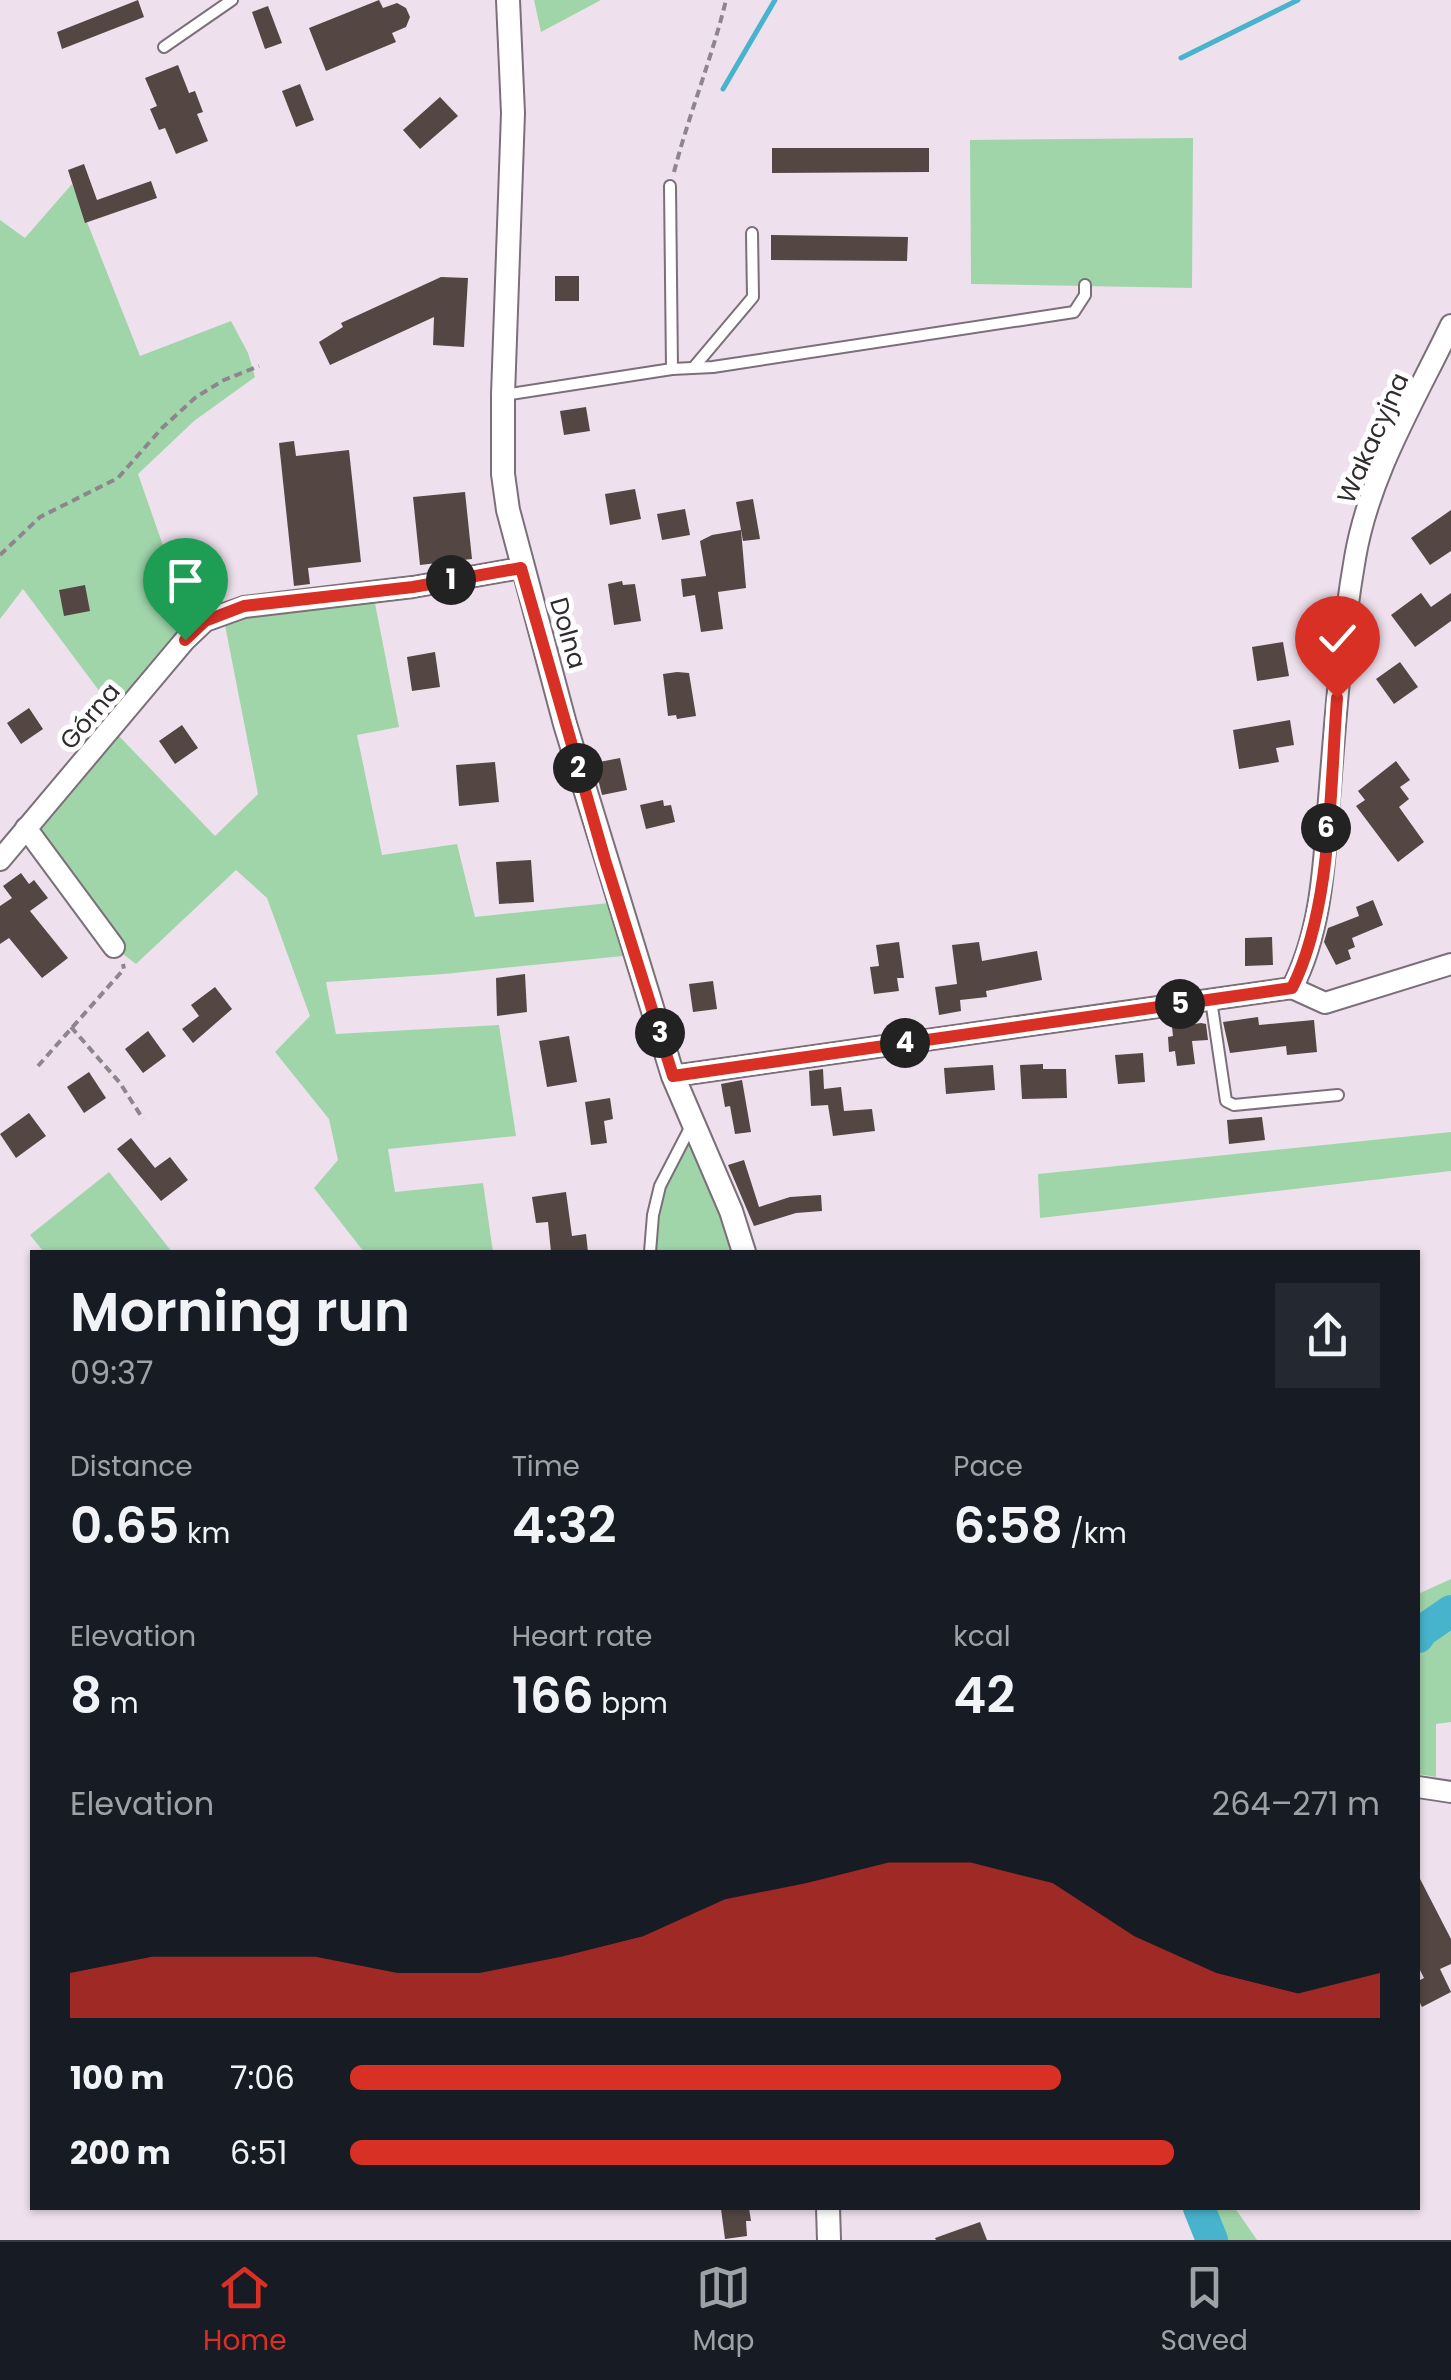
<!DOCTYPE html>
<meta charset="utf-8">
<style>
body{margin:0;font-family:Poppins,sans-serif;background:#242831;color:#f1f3f6;height:100vh;display:flex;flex-direction:column;font-size:38px;white-space:nowrap}
*{box-sizing:border-box;margin:0}
p{font-size:32px;color:#9ea1a6}
.icon{flex:none;width:55px;height:55px;fill:none;stroke:currentColor;stroke-width:2;stroke-linecap:round;stroke-linejoin:round}
.map{position:relative;flex:1;overflow:hidden}
.side{position:absolute;left:30px;top:1250px;width:1390px;height:960px;display:flex;flex-direction:column;background:#171b24;border-radius:0px;box-shadow:0 2px 8px #0004}
.side>*{flex:none}
.pin{position:absolute;display:grid;place-items:center;width:85px;height:85px;color:#fff;margin:-102px -42px;border-radius:50% 50% 50% 0;rotate:-45deg;box-shadow:0 0 10px #0007}
.pin .icon{rotate:45deg}
.km{position:absolute;width:50px;height:50px;margin:-25px;border-radius:50%;background:#222;color:#fff;font-size:28px;line-height:50px;text-align:center}
.round{display:grid;place-items:center;flex:none;width:105px;height:105px;border-radius:0px;background:#242831}
.head{display:flex;align-items:center;justify-content:space-between;height:170px;padding:0 40px}
h1{font-size:55px;font-weight:600;line-height:75px}
.stats{display:grid;grid-template-columns:repeat(3,1fr);gap:15px;height:170px;padding:10px 40px}
.stats div{display:grid;align-content:center}
.stats b{font-size:50px;font-weight:600}
.stats small{font-size:28px;font-weight:400}
.stats p{font-size:28px}
.chart{height:280px;padding:20px 40px}
.chart p{display:flex;justify-content:space-between}
.chart svg{width:100%;height:180px;margin-top:10px;fill:#d93025;opacity:.7}
ul{padding:0 40px;list-style:none;font-size:32px}
li{display:grid;grid-template-columns:160px 120px 1fr;align-items:center;height:75px}
li i{height:25px;border-radius:12px;background:#d93025}
.dock{display:flex;justify-content:space-around;align-items:center;height:140px;border-top:2px solid #363941;background:#171b24;font-size:28px;color:#9ea1a6}
.dock a{display:grid;justify-items:center;gap:5px}
.dock .active{color:#d93025}
.map>svg:first-child{display:block}
.green{fill:#a0d5aa}
.lines{fill:none;stroke-linecap:round;stroke-linejoin:round}
.stream{stroke:#47b3cc;stroke-width:5}
.river{stroke:#47b3cc;stroke-width:32}
.building{fill:#544642}
.service-casing{stroke:#7b6f7a;stroke-width:14}
.minor-casing{stroke:#7b6f7a;stroke-width:24}
.tertiary-casing{stroke:#7b6f7a;stroke-width:26}
.path{stroke:#8e858d;stroke-width:4;stroke-dasharray:8 5;stroke-linecap:butt}
.service{stroke:#fff;stroke-width:10}
.minor{stroke:#fff;stroke-width:20}
.tertiary{stroke:#fff;stroke-width:22}
.route-casing{stroke:#fff;stroke-width:20}
.route{stroke:#d93025;stroke-width:12}
.labels{text-anchor:middle;dominant-baseline:central;stroke-width:10;stroke-linejoin:round;paint-order:stroke}
.street-label{font-size:25px;fill:#302b2f;stroke:#fff}
</style>
<div class="map">
<svg width="1451" height="2240" viewBox="0 0 1451 2240">
<rect width="100%" height="100%" fill="#eee1ed"/>
<g class="green">
<polygon points="534,0 601,0 541,32"/>
<polygon points="1193,138 1192,288 971,284 970,140"/>
<polygon points="72,184 140,356 231,321 248,353 255,377 194,421 138,474 190,623 115,712 23,589 0,619 0,220 25,238"/>
<polygon points="374,598 399,727 357,735 382,855 457,844 475,917 609,903 623,956 444,974 326,982 336,1034 499,1025 516,1136 388,1149 395,1192 483,1183 493,1252 364,1252 314,1188 338,1160 329,1119 275,1052 310,1016 267,898 236,870 136,964 114,947 31,836 118,735 215,836 258,794 224,620 254,611"/>
<polygon points="1451,1132 1451,1171 1040,1218 1038,1174"/>
<polygon points="687,1135 728,1231 733,1252 650,1252 653,1215"/>
<polygon points="109,1172 172,1252 44,1252 30,1235"/>
<polygon points="1451,1579 1451,1722 1436,1724 1436,1777 1418,1774 1418,1594"/>
<polygon points="1183,2208 1235,2208 1257,2240 1195,2240"/>
</g>
<g class="lines">
<g class="stream">
<polyline points="1181,58 1298,0"/>
<polyline points="723,89 775,0"/>
</g>
<g class="river">
<polyline points="1418,1637 1422,1631 1451,1611"/>
<polyline points="1199,2208 1212,2240"/>
</g>
</g>
<g class="building">
<polygon points="138,0 144,17 62,49 57,32"/>
<polygon points="379,0 383,8 397,3 406,8 410,17 406,27 392,33 396,42 326,71 309,28"/>
<polygon points="268,6 282,43 265,49 252,12"/>
<polygon points="178,65 189,93 195,91 203,112 197,114 208,141 176,154 165,128 159,130 150,109 157,106 145,78"/>
<polygon points="300,84 314,120 296,127 282,91"/>
<polygon points="440,97 458,116 420,149 403,130"/>
<polygon points="772,148 929,148 929,172 772,173"/>
<polygon points="84,164 97,200 151,181 157,198 85,223 68,170"/>
<polygon points="771,235 908,237 907,261 771,260"/>
<rect x="555" y="276" width="24" height="25"/>
<polygon points="441,277 468,278 464,347 433,345 434,317 330,365 319,342 343,327 341,323"/>
<polygon points="586,407 590,431 564,435 560,411"/>
<polygon points="294,441 296,456 349,450 361,562 308,568 310,584 294,586 279,443"/>
<polygon points="635,489 641,519 610,525 605,494"/>
<polygon points="465,492 472,559 420,565 413,497"/>
<polygon points="753,499 760,539 743,541 736,502"/>
<polygon points="685,509 690,535 662,540 657,514"/>
<polygon points="1451,510 1451,551 1430,565 1411,538"/>
<polygon points="741,530 746,588 718,592 723,629 701,632 695,595 683,597 681,579 706,576 700,541 712,535"/>
<polygon points="622,581 623,585 635,584 641,621 614,625 608,584"/>
<polygon points="85,585 90,611 64,616 59,590"/>
<polygon points="1421,593 1431,607 1451,593 1451,621 1415,647 1391,615"/>
<polygon points="1283,642 1289,676 1257,681 1252,647"/>
<polygon points="435,652 440,687 412,691 407,657"/>
<polygon points="1400,662 1418,687 1394,704 1376,679"/>
<polygon points="677,672 689,673 696,716 677,719 676,715 668,716 663,674"/>
<polygon points="29,708 43,729 21,744 7,723"/>
<polygon points="1290,720 1294,745 1276,748 1279,762 1239,769 1233,730"/>
<polygon points="182,725 198,748 175,764 159,741"/>
<polygon points="620,758 627,790 602,795 594,763"/>
<polygon points="1396,761 1410,780 1400,787 1409,799 1399,807 1424,842 1398,862 1356,806 1365,800 1358,791"/>
<polygon points="495,762 499,802 459,806 456,765"/>
<polygon points="663,800 664,806 671,805 675,822 646,829 640,805"/>
<polygon points="531,860 534,902 499,904 496,862"/>
<polygon points="21,873 29,884 34,880 48,898 30,911 68,958 42,978 9,938 0,944 0,906 12,898 3,886"/>
<polygon points="1373,900 1383,925 1352,938 1355,947 1348,950 1351,959 1336,965 1324,942 1328,928 1359,916 1356,907"/>
<polygon points="1272,937 1273,965 1245,966 1245,938"/>
<polygon points="899,942 904,978 897,978 899,991 874,994 870,967 879,966 876,945"/>
<polygon points="979,942 982,961 1037,951 1042,980 986,991 987,997 960,1000 961,1011 939,1015 935,987 957,984 952,945"/>
<polygon points="525,974 527,1012 497,1016 496,978"/>
<polygon points="713,981 717,1009 693,1012 689,984"/>
<polygon points="215,987 232,1009 193,1043 182,1029 199,1016 191,1005"/>
<polygon points="1258,1017 1259,1025 1314,1020 1317,1052 1287,1055 1286,1046 1230,1053 1223,1022"/>
<polygon points="1201,1023 1206,1024 1208,1040 1192,1041 1195,1064 1177,1066 1175,1051 1169,1052 1168,1037 1173,1036 1172,1027"/>
<polygon points="148,1031 166,1056 143,1073 125,1049"/>
<polygon points="569,1036 577,1082 547,1087 539,1041"/>
<polygon points="1143,1053 1145,1082 1118,1084 1115,1055"/>
<polygon points="1043,1064 1043,1069 1066,1069 1067,1098 1022,1099 1020,1065"/>
<polygon points="993,1065 995,1090 946,1094 944,1068"/>
<polygon points="823,1069 824,1089 841,1087 844,1111 872,1109 875,1131 833,1136 828,1105 811,1106 809,1071"/>
<polygon points="89,1072 106,1098 84,1113 67,1087"/>
<polygon points="742,1080 751,1132 735,1134 730,1106 725,1107 721,1084"/>
<polygon points="610,1098 613,1119 604,1121 607,1143 591,1145 585,1102"/>
<polygon points="29,1113 46,1136 16,1158 0,1134"/>
<polygon points="1262,1117 1265,1140 1229,1144 1227,1120"/>
<polygon points="131,1138 155,1168 170,1157 188,1180 161,1201 117,1149"/>
<polygon points="744,1160 759,1207 790,1197 821,1195 822,1211 796,1213 754,1226 728,1165"/>
<polygon points="566,1192 572,1236 586,1234 588,1252 551,1252 548,1222 536,1223 532,1197"/>
<polygon points="1418,1875 1451,1939 1451,1964 1440,1969 1451,1992 1422,2007 1418,1999 1418,1981 1424,1978 1418,1966"/>
<polygon points="749,2208 751,2221 746,2221 747,2236 725,2239 721,2209"/>
<polygon points="980,2222 987,2240 936,2240 935,2238"/>
</g>
<g class="lines">
<defs>
<g id="service">
<polyline points="164,47 232,0"/>
<polyline points="694,367 753,297 752,233"/>
<polyline points="672,369 713,367 1074,312 1085,295 1085,285"/>
<polyline points="504,395 672,369 670,186"/>
<polyline points="1211,1000 1226,1101 1234,1105 1338,1095"/>
<polyline points="650,1252 653,1215 660,1186 692,1124"/>
</g>
<g id="minor">
<polyline points="26,828 114,947"/>
<polyline points="0,860 185,640 205,621 244,607 413,587 521,568"/>
<polyline points="1292,988 1325,1003 1451,964"/>
<path d="M673,1076L1292,988C1324,926 1324,855 1330,787C1336,710 1342,633 1355,558C1369,475 1415,400 1451,325"/>
<polyline points="1418,1787 1451,1792"/>
</g>
<g id="tertiary">
<polyline points="508,0 513,113 503,395 503,474 508,510 565,724 673,1076 731,1211 744,1252"/>
<polyline points="828,2208 829,2240"/>
</g>
</defs>
<use href="#service" class="service-casing"/>
<use href="#minor" class="minor-casing"/>
<use href="#tertiary" class="tertiary-casing"/>
<g class="path">
<path d="M674,172C689,114 712,58 726,0"/>
<polyline points="0,555 40,517 118,478 162,428 196,397 224,380 259,366"/>
<polyline points="71,1027 120,1083 143,1119"/>
<polyline points="38,1066 124,969 123,964"/>
</g>
<use href="#service" class="service"/>
<use href="#minor" class="minor"/>
<use href="#tertiary" class="tertiary"/>
</g>
<g class="lines">
<defs>
<path id="route" d="M185,640L205,621L244,606L413,587L521,568L605,860L673,1076L1292,988C1332,909 1330,787 1337,698"/>
</defs>
<use href="#route" class="route-casing"/>
<use href="#route" class="route"/>
</g>
<g class="labels">
<g class="street-label">
<text transform="translate(1373 438) rotate(-66)">Wakacyjna</text>
<text transform="translate(568 633) rotate(74)">Dolna</text>
<text transform="translate(90 716) rotate(-50)">Górna</text>
</g>
</g>
</svg>
<div class="pin" style="left:185px;top:640px;background:#1e9e55"><svg class="icon" aria-label="arrive" viewBox="0 0 24 24"><path d="M6 21V4h12l-3 4 3 4H6"/></svg></div>
<div class="pin" style="left:1337px;top:698px;background:#d93025"><svg class="icon" aria-label="check" viewBox="0 0 24 24"><path d="M5 12l5 5 9-10"/></svg></div>
<b class="km" style="left:451px;top:580px">1</b>
<b class="km" style="left:578px;top:768px">2</b>
<b class="km" style="left:660px;top:1033px">3</b>
<b class="km" style="left:905px;top:1043px">4</b>
<b class="km" style="left:1180px;top:1004px">5</b>
<b class="km" style="left:1326px;top:828px">6</b>
<section class="side">
<div class="head"><div><h1>Morning run</h1><p>09:37</p></div><a class="round"><svg class="icon" aria-label="share" viewBox="0 0 24 24"><path d="M12 15V3M7 8l5-5 5 5M5 13v7h14v-7"/></svg></a></div>
<div class="stats">
<div><p>Distance</p><b>0.65<small> km</small></b></div>
<div><p>Time</p><b>4:32</b></div>
<div><p>Pace</p><b>6:58<small> /km</small></b></div>
</div>
<div class="stats">
<div><p>Elevation</p><b>8<small> m</small></b></div>
<div><p>Heart rate</p><b>166<small> bpm</small></b></div>
<div><p>kcal</p><b>42</b></div>
</div>
<div class="chart"><p><span>Elevation</span>264–271 m</p>
<svg viewBox="0 0 160 44" preserveAspectRatio="none"><path d="M0 44V33L10 29L20 29L30 29L40 33L50 33L60 29L70 24L80 15L90 11L100 6L110 6L120 11L130 24L140 33L150 38L160 33V44z"/></svg>
</div>
<ul>
<li><b>100 m</b>7:06<i style="width:69%"></i></li>
<li><b>200 m</b>6:51<i style="width:80%"></i></li>
</ul>
</section>
</div>
<nav class="dock">
<a class="active"><svg class="icon" aria-label="home" viewBox="0 0 24 24"><path d="M3 11l9-7 9 7M6 9v11h12V9"/></svg>Home</a>
<a><svg class="icon" aria-label="map" viewBox="0 0 24 24"><path d="M3 6l6-2 6 2 6-2v14l-6 2-6-2-6 2zM9 4v14M15 6v14"/></svg>Map</a>
<a><svg class="icon" aria-label="saved" viewBox="0 0 24 24"><path d="M7 4h10v16l-5-4-5 4z"/></svg>Saved</a>
</nav>
